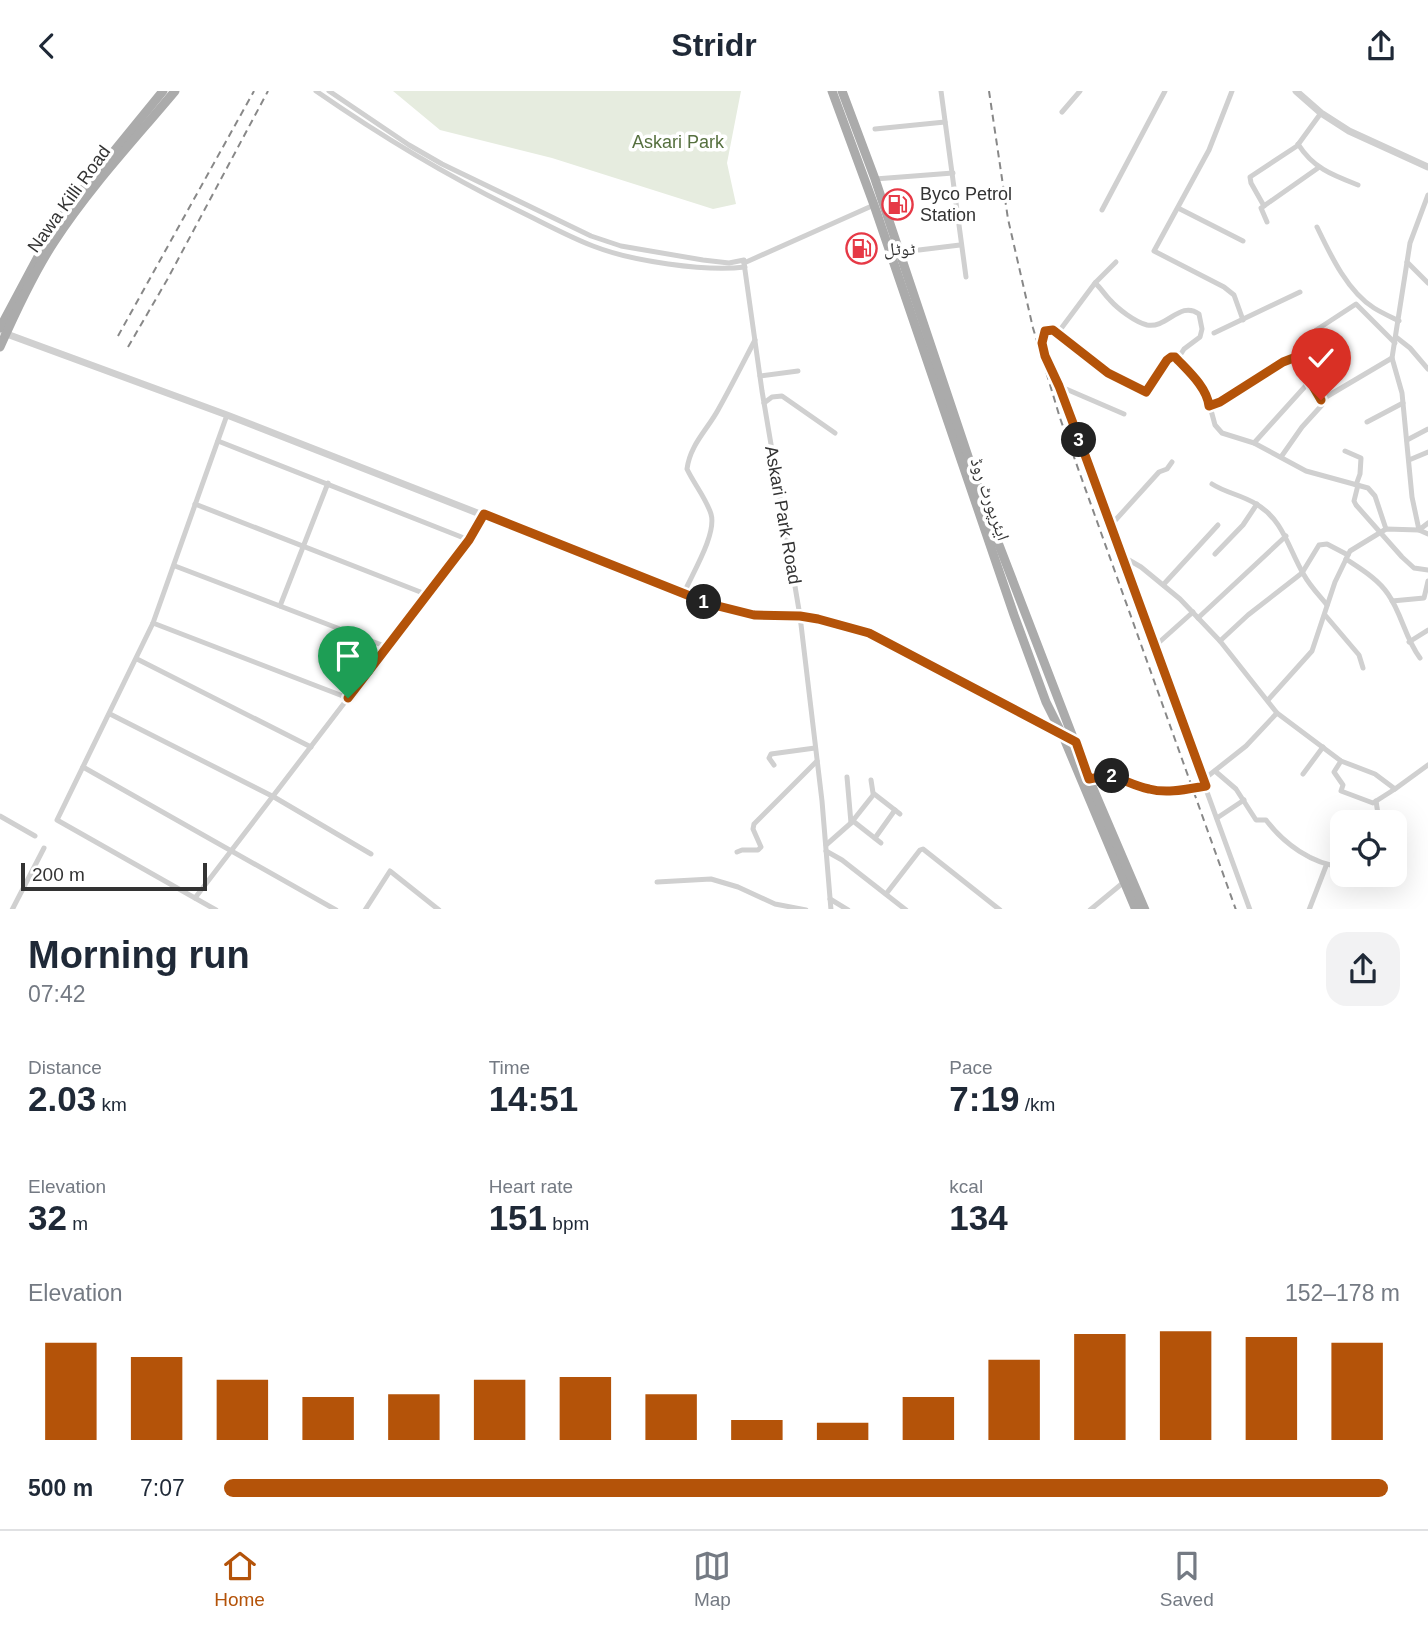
<!DOCTYPE html>
<meta charset="utf-8">
<style>
body{margin:0;font-family:Helvetica,"Noto Naskh Arabic",sans-serif;background:#f2f2f3;color:#1f2937;height:100vh;display:flex;flex-direction:column;font-size:26px;white-space:nowrap}
*{box-sizing:border-box;margin:0}
p{font-size:23px;color:#747a83}
.icon{flex:none;width:38px;height:38px;fill:none;stroke:currentColor;stroke-width:2;stroke-linecap:round;stroke-linejoin:round}
.map{position:relative;height:818px;overflow:hidden}
.panel{display:flex;flex-direction:column;background:#fff;flex:1}
.panel>*{flex:none}
.controls{position:absolute;left:1330px;top:719px;display:grid;gap:14px}
.controls a{display:grid;place-items:center;width:77px;height:77px;border-radius:14px;background:#fff;box-shadow:0 7px 28px #0002;font-size:35px}
.scale{position:absolute;left:21px;bottom:18px;width:186px;box-sizing:border-box;padding-left:7px;border:4px solid #333;border-top:0;font-size:19px;line-height:24px;white-space:nowrap;color:#333;-webkit-text-stroke:5px #fff;paint-order:stroke}
.pin{position:absolute;display:grid;place-items:center;width:60px;height:60px;color:#fff;margin:-72px -30px;border-radius:50% 50% 50% 0;rotate:-45deg;box-shadow:0 0 7px #0007}
.pin .icon{rotate:45deg}
.km{position:absolute;width:35px;height:35px;margin:-18px;border-radius:50%;background:#222;color:#fff;font-size:19px;line-height:35px;text-align:center}
.round{display:grid;place-items:center;flex:none;width:74px;height:74px;border-radius:21px;background:#f2f2f3}
.summary{display:flex;align-items:center;justify-content:space-between;height:119px;padding:0 28px}
h1{font-size:38px;font-weight:700;line-height:52px}
.stats{display:grid;grid-template-columns:repeat(3,1fr);gap:10px;height:119px;padding:7px 28px}
.stats div{display:grid;align-content:center}
.stats b{font-size:35px;font-weight:700}
.stats small{font-size:19px;font-weight:400}
.stats p{font-size:19px}
.chart{height:196px;padding:14px 28px}
.chart p{display:flex;justify-content:space-between}
.chart svg{width:100%;height:126px;margin-top:7px;stroke:#b45309;stroke-width:6}
ul{padding:0 28px;list-style:none;font-size:23px}
li{display:grid;grid-template-columns:112px 84px 1fr;align-items:center;height:52px}
li i{height:18px;border-radius:9px;background:#b45309}
header{display:flex;justify-content:space-between;align-items:center;height:91px;padding:0 28px;background:#fff;font-size:32px;font-weight:700}
.menu{display:flex;justify-content:space-around;align-items:center;height:98px;border-top:2px solid #e0e1e3;background:#fff;font-size:19px;color:#747a83}
.menu a{display:grid;justify-items:center;gap:4px}
.menu .selected{color:#b45309}
.map>svg:first-child{display:block}
.green{fill:#e6ecdf}
.lines{fill:none;stroke-linecap:round;stroke-linejoin:round}
.minor{stroke:#d0d0d0;stroke-width:5}
.tertiary{stroke:#d0d0d0;stroke-width:7}
.primary{stroke:#ababab;stroke-width:9}
.rail{stroke:#888;stroke-width:2;stroke-dasharray:7 5;stroke-linecap:butt}
.route-casing{stroke:#fff;stroke-width:14}
.route{stroke:#b45309;stroke-width:9}
.labels{text-anchor:middle;dominant-baseline:central;stroke-width:7;stroke-linejoin:round;paint-order:stroke}
.park-label{font-size:18px;fill:#56703f;stroke:#fff}
.poi-label{font-size:18px;fill:#333;stroke:#fff;text-anchor:start}
.street-label{font-size:18px;fill:#333;stroke:#fff}
</style>
<header><svg class="icon" aria-label="back" viewBox="0 0 24 24"><path d="M15 5l-7 7 7 7"/></svg>Stridr<svg class="icon" aria-label="share" viewBox="0 0 24 24"><path d="M12 15V3M7 8l5-5 5 5M5 13v7h14v-7"/></svg></header>
<div class="map">
<svg width="1428" height="819" viewBox="0 0 1428 819">
<rect width="100%" height="100%" fill="#fff"/>
<polygon class="green" points="393,0 741,0 727,72 736,113 713,118 552,67 440,39"/>
<g class="lines">
<g class="minor">
<path d="M316,0C381,45 445,84 517,119C542,131 567,145 593,155C631,170 705,181 745,176"/>
<polyline points="329,0 409,54 442,73 591,145 621,155 703,169 729,172 744,169 744,172"/>
<polyline points="941,0 966,186"/>
<polyline points="1232,0 1209,59 1154,160 1224,196 1234,204 1243,229"/>
<polyline points="1062,21 1080,0"/>
<polyline points="875,38 945,31"/>
<path d="M1298,53C1313,77 1332,84 1358,94"/>
<polyline points="875,88 953,82"/>
<polyline points="1428,104 1410,152 1392,267 1402,302 1412,406 1419,439 1428,432"/>
<polyline points="1264,115 1251,92 1250,86 1297,55 1321,22"/>
<polyline points="1178,117 1243,150"/>
<polyline points="1102,119 1165,0"/>
<polyline points="1267,131 1261,117 1318,77"/>
<path d="M1317,136C1330,163 1347,200 1374,217C1382,222 1391,226 1399,230"/>
<polyline points="919,159 960,154"/>
<polyline points="1407,171 1428,192"/>
<path d="M1095,192C1101,197 1104,203 1110,209C1118,218 1135,231 1147,234C1167,238 1180,209 1199,223L1202,238L1200,246L1184,258L1177,269"/>
<polyline points="1214,242 1300,201"/>
<polyline points="1057,243 1095,192 1116,171"/>
<polyline points="1396,246 1410,257 1428,278"/>
<polyline points="1301,249 1356,213 1395,252"/>
<polyline points="760,285 798,280"/>
<polyline points="1059,295 1250,819"/>
<polyline points="1321,309 1392,267"/>
<polyline points="764,312 772,306 782,305 835,342"/>
<polyline points="1209,315 1220,311 1283,271 1296,266 1322,314 1302,336 1281,366"/>
<path d="M1124,323L1059,295C1051,279 1037,257 1045,240L1053,239L1108,282L1146,301L1167,269L1171,266H1175L1195,289L1208,308L1215,334L1222,342L1254,352L1306,380L1368,397L1375,405L1386,438"/>
<polyline points="1367,331 1403,312"/>
<polyline points="1407,349 1428,338"/>
<polyline points="218,350 469,449"/>
<polyline points="1254,352 1310,290"/>
<polyline points="1345,360 1361,367 1360,383 1356,394"/>
<polyline points="1409,369 1428,361"/>
<path d="M1212,393C1226,402 1242,404 1256,413C1283,428 1289,459 1304,484C1310,495 1319,504 1327,514"/>
<polyline points="1358,394 1354,410 1356,414 1402,466 1414,477 1428,479"/>
<polyline points="195,413 428,504"/>
<polyline points="1111,434 1159,381 1167,378 1172,371"/>
<polyline points="1215,463 1243,434 1257,413"/>
<polyline points="1122,465 1141,476 1180,508 1220,550 1277,622 1341,670 1375,683 1395,698 1428,674"/>
<path d="M1346,468C1361,478 1378,488 1388,503C1402,523 1405,547 1420,567"/>
<polyline points="175,475 387,556"/>
<polyline points="1163,494 1218,434"/>
<path d="M684,502C692,483 717,443 711,423C706,407 694,393 687,378C690,354 707,339 718,319C731,296 743,272 755,249"/>
<polyline points="1392,510 1424,507 1428,490"/>
<polyline points="280,515 328,392"/>
<polyline points="1325,524 1359,564 1363,577"/>
<polyline points="1198,527 1286,445"/>
<polyline points="153,532 348,607"/>
<polyline points="1220,550 1248,524 1302,482 1319,454 1327,453 1348,464"/>
<polyline points="1409,551 1428,539"/>
<polyline points="1155,555 1193,521"/>
<polyline points="137,568 311,656"/>
<polyline points="1268,609 1312,560 1335,491 1350,460 1386,438 1419,439 1428,443"/>
<polyline points="110,623 274,706 371,763"/>
<polyline points="1341,670 1334,681 1343,694 1341,700 1373,712 1395,698"/>
<polyline points="774,674 769,667 771,663 815,657"/>
<polyline points="83,676 336,819"/>
<path d="M1215,680L1236,698L1256,729H1266C1284,753 1312,773 1342,776"/>
<polyline points="1303,683 1323,656"/>
<polyline points="847,686 851,732"/>
<path d="M1089,688C1120,681 1122,692 1149,698C1167,703 1188,698 1206,695"/>
<polyline points="871,689 873,702 900,723"/>
<polyline points="1203,689 1246,655 1277,622"/>
<polyline points="0,725 35,745"/>
<polyline points="1217,727 1244,709"/>
<polyline points="853,730 881,752"/>
<polyline points="1374,732 1378,723 1376,710"/>
<polyline points="875,747 895,719"/>
<polyline points="826,754 851,732 874,703"/>
<polyline points="826,760 842,769 906,819"/>
<polyline points="737,761 742,759 758,759 761,756 753,738 754,733 817,670"/>
<polyline points="1336,775 1342,766"/>
<polyline points="657,791 711,788 738,796 775,813 806,819"/>
<polyline points="886,803 920,759 923,758 1000,819"/>
<polyline points="195,807 469,449 484,423"/>
<polyline points="830,808 848,819"/>
<polyline points="12,819 44,757"/>
<polyline points="216,819 57,729 153,532 227,324"/>
<polyline points="365,819 390,780 439,819"/>
<polyline points="831,819 822,710 800,525 762,300 744,172 874,114"/>
<polyline points="1090,819 1124,791"/>
<polyline points="1309,819 1326,775"/>
</g>
<g class="tertiary">
<polyline points="1296,0 1321,22 1349,40 1428,76"/>
<polyline points="4,242 227,324 710,513 754,524 800,525 818,528 869,542 1064,645"/>
</g>
<g class="primary">
<polyline points="832,0 874,114 1014,524 1046,611 1063,645 1136,819"/>
<polyline points="842,0 875,88 989,428 1089,688 1145,819"/>
<polyline points="0,237 48,147 70,114 163,0"/>
<path d="M0,256C16,220 33,183 54,151C89,97 134,49 175,0"/>
</g>
<g class="rail">
<polyline points="989,0 1008,128 1033,237 1060,327 1236,819"/>
<polyline points="118,245 254,0"/>
<polyline points="128,256 167,189 268,0"/>
</g>
</g>
<g class="lines">
<defs>
<path id="route" d="M348,607L469,449L484,423L710,513L754,524L800,525L818,528L869,542L1076,651L1089,688C1120,681 1122,692 1149,698C1167,703 1188,698 1206,695L1085,364L1059,295L1045,265L1042,252L1045,240L1053,239L1108,282L1146,301L1167,269L1171,266H1175C1187,279 1207,296 1209,315L1220,311L1283,271L1296,266L1321,309"/>
</defs>
<use href="#route" class="route-casing"/>
<use href="#route" class="route"/>
</g>
<defs>
<symbol id="fuel-ring" viewBox="-11 -11 22 22"><circle r="9.5" fill="#fff" stroke="#e63946" stroke-width="1.5"/><path d="M-5.5-6h7V0h2V4h1.3V-2.5L3-4.5l.8-.8L6-3V5H2.5V1h-1V6h-7ZM-4.2-4.7v3.2H.2V-4.7Z" fill="#e63946"/></symbol>
</defs>
<g fill-rule="evenodd">
<use href="#fuel-ring" x="880" y="96" width="35" height="35"/>
<use href="#fuel-ring" x="844" y="140" width="35" height="35"/>
</g>
<g class="labels">
<g class="park-label">
<text x="678" y="51">Askari Park</text>
</g>
<g class="poi-label">
<text x="920" y="103">Byco Petrol<tspan x="920" dy="21">Station</tspan></text>
<text x="884" y="158">ٹوٹل</text>
</g>
<g class="street-label">
<text transform="translate(69 108) rotate(-54)">Nawa Killi Road</text>
<text transform="translate(990 408) rotate(71)">ایئرپورٹ روڈ</text>
<text transform="translate(783 424) rotate(80)">Askari Park Road</text>
</g>
</g>
</svg>
<div class="controls">
<a><svg class="icon" aria-label="locate" viewBox="0 0 24 24"><circle cx="12" cy="12" r="6"/><path d="M12 2v4M12 18v4M2 12h4M18 12h4"/></svg></a>
</div>
<div class="scale">200 m</div>
<div class="pin" style="left:348px;top:607px;background:#1e9e55"><svg class="icon" aria-label="arrive" viewBox="0 0 24 24"><path d="M6 21V4h12l-3 4 3 4H6"/></svg></div>
<div class="pin" style="left:1321px;top:309px;background:#d93025"><svg class="icon" aria-label="check" viewBox="0 0 24 24"><path d="M5 12l5 5 9-10"/></svg></div>
<b class="km" style="left:704px;top:511px">1</b>
<b class="km" style="left:1112px;top:685px">2</b>
<b class="km" style="left:1079px;top:349px">3</b>
</div>
<section class="panel">
<div class="summary"><div><h1>Morning run</h1><p>07:42</p></div><a class="round"><svg class="icon" aria-label="share" viewBox="0 0 24 24"><path d="M12 15V3M7 8l5-5 5 5M5 13v7h14v-7"/></svg></a></div>
<div class="stats">
<div><p>Distance</p><b>2.03<small> km</small></b></div>
<div><p>Time</p><b>14:51</b></div>
<div><p>Pace</p><b>7:19<small> /km</small></b></div>
</div>
<div class="stats">
<div><p>Elevation</p><b>32<small> m</small></b></div>
<div><p>Heart rate</p><b>151<small> bpm</small></b></div>
<div><p>kcal</p><b>134</b></div>
</div>
<div class="chart"><p><span>Elevation</span>152–178 m</p>
<svg viewBox="0 0 160 44" preserveAspectRatio="none"><path d="M5 44V10M15 44V15M25 44V23M35 44V29M45 44V28M55 44V23M65 44V22M75 44V28M85 44V37M95 44V38M105 44V29M115 44V16M125 44V7M135 44V6M145 44V8M155 44V10"/></svg>
</div>
<ul>
<li><b>500 m</b>7:07<i style="width:99%"></i></li>
</ul>
</section>
<nav class="menu">
<a class="selected"><svg class="icon" aria-label="home" viewBox="0 0 24 24"><path d="M3 11l9-7 9 7M6 9v11h12V9"/></svg>Home</a>
<a><svg class="icon" aria-label="map" viewBox="0 0 24 24"><path d="M3 6l6-2 6 2 6-2v14l-6 2-6-2-6 2zM9 4v14M15 6v14"/></svg>Map</a>
<a><svg class="icon" aria-label="saved" viewBox="0 0 24 24"><path d="M7 4h10v16l-5-4-5 4z"/></svg>Saved</a>
</nav>
